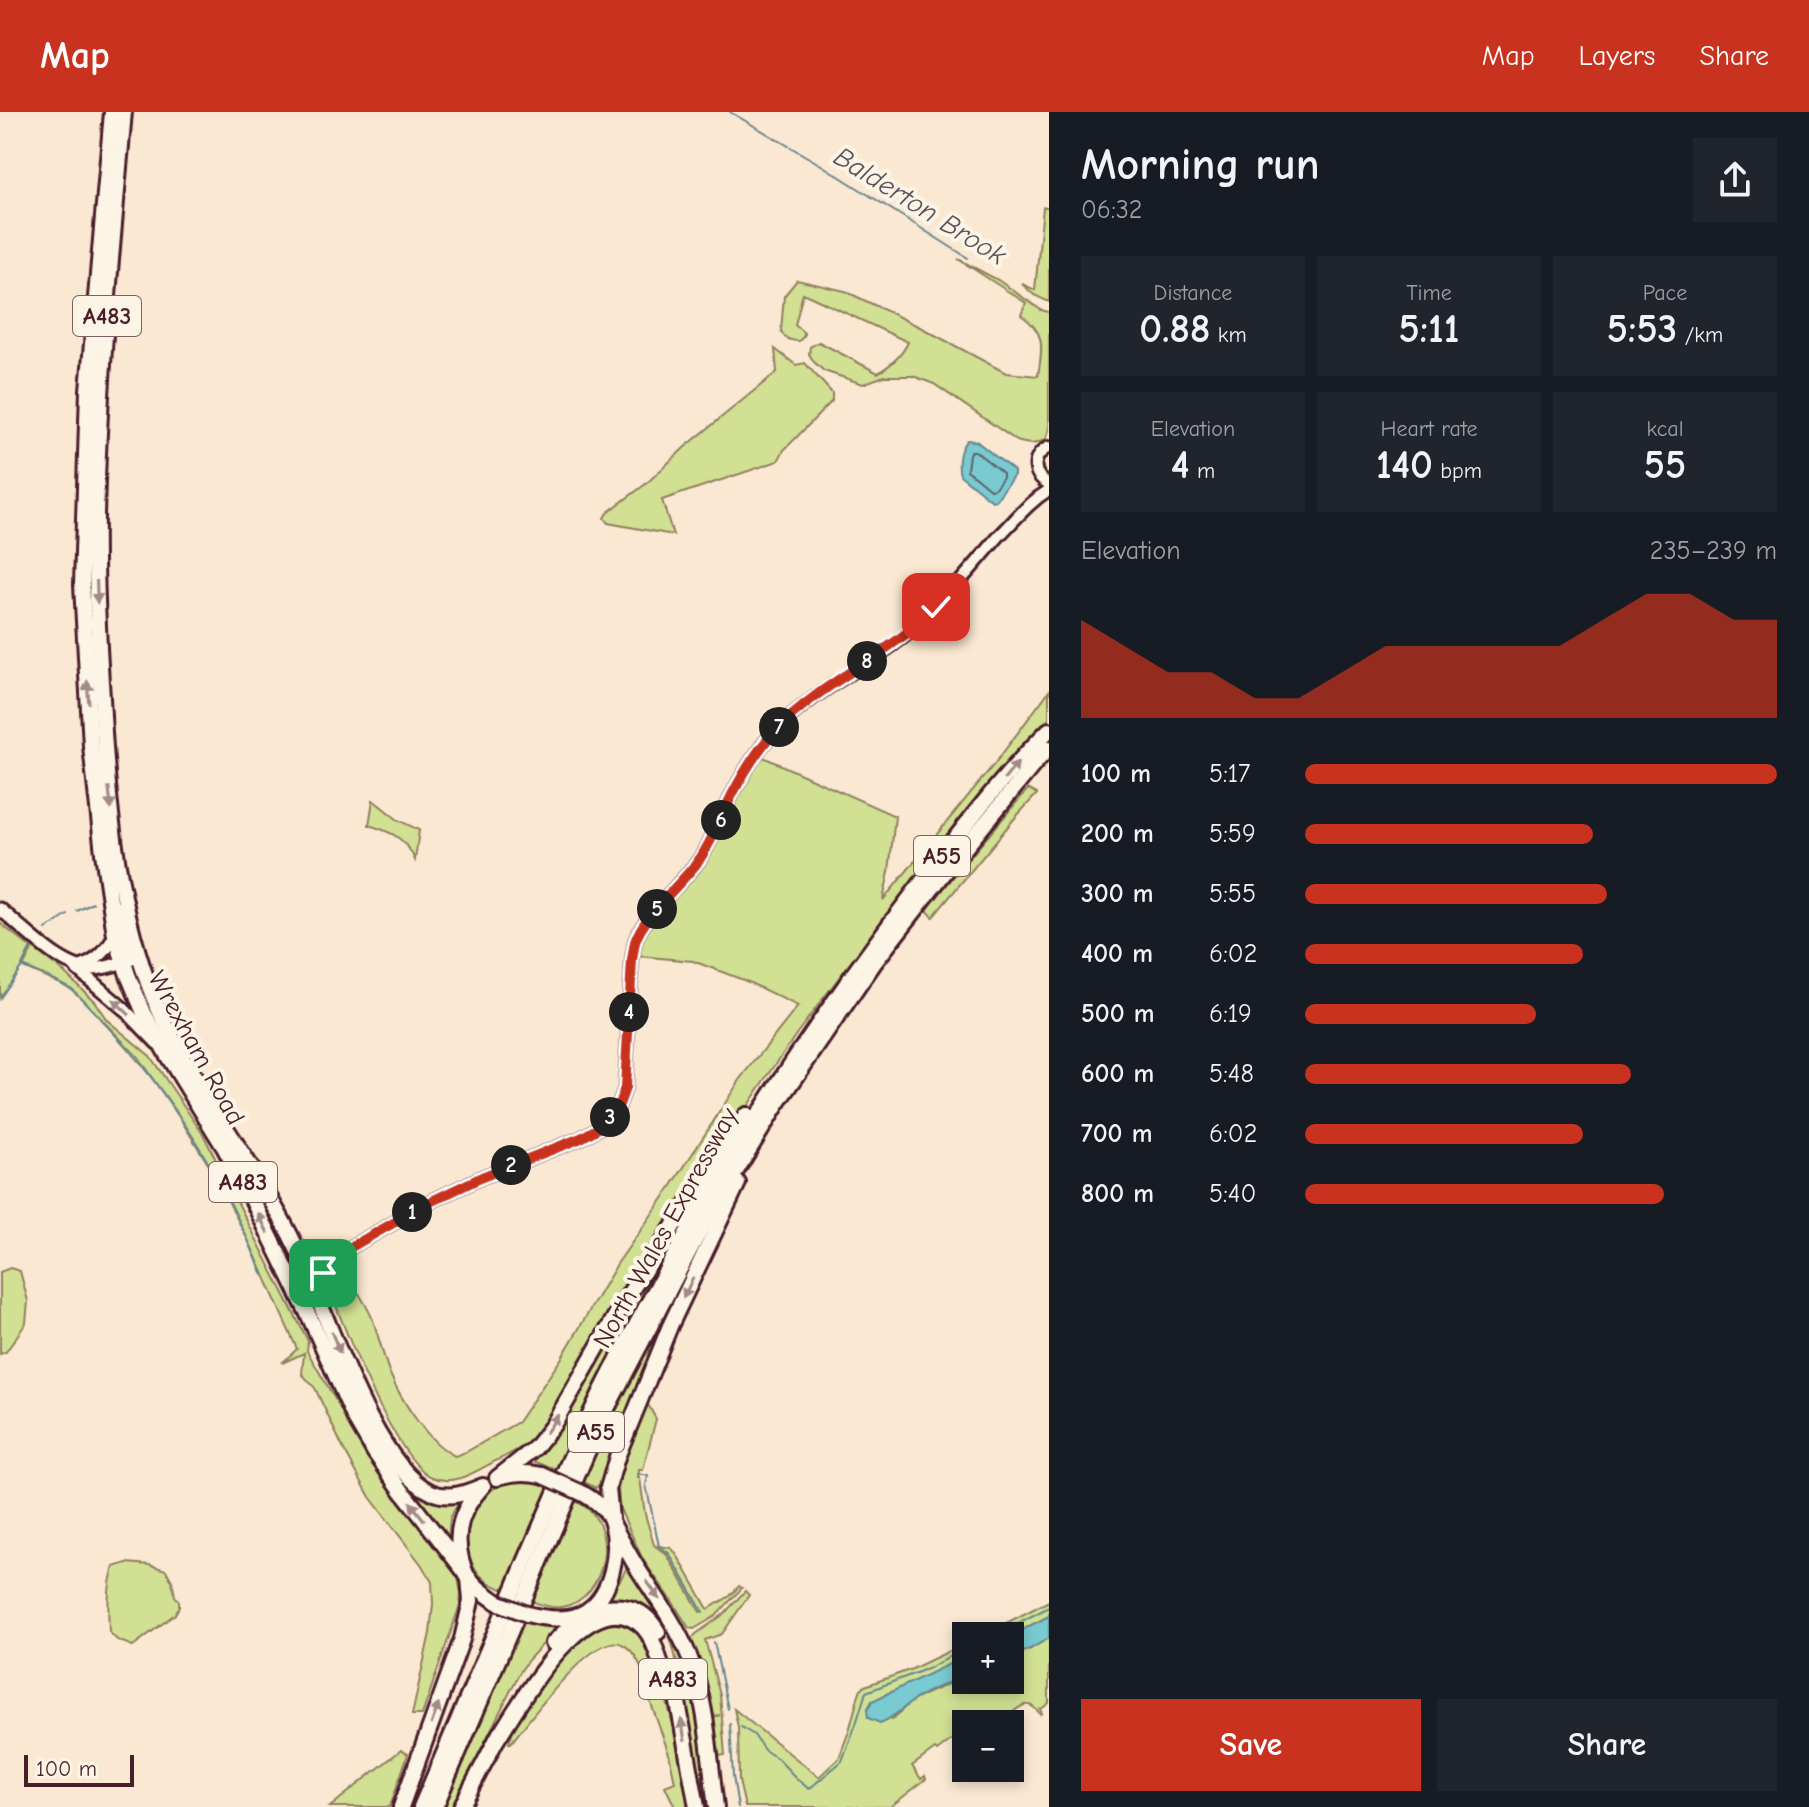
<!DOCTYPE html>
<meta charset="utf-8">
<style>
body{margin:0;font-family:"Comic Neue",sans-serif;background:#20242c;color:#f1f3f6;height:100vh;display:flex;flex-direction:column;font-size:30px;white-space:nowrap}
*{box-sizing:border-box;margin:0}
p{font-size:26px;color:#9ea1a6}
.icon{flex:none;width:44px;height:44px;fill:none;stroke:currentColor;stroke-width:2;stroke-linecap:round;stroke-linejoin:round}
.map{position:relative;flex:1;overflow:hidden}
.sheet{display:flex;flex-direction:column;background:#171b24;width:760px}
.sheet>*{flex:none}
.tools{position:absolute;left:952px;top:1510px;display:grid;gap:16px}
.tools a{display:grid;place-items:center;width:72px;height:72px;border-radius:0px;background:#171b24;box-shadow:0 4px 12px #0003;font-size:40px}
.scale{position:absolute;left:24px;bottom:20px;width:110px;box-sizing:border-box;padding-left:8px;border:4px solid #4a1f2b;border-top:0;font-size:22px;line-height:28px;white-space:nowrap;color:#4a1f2b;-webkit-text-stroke:6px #fcf5e5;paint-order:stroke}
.pin{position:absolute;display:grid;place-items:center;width:68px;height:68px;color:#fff;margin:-34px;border-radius:16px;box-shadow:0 4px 12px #0006}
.km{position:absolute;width:40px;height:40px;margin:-20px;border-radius:50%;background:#222;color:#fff;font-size:22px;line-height:40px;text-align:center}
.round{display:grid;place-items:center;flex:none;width:84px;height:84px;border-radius:0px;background:#20242c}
.head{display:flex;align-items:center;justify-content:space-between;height:136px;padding:0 32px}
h1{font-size:44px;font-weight:700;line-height:60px}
.stats{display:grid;grid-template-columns:repeat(3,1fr);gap:12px;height:136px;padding:8px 32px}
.stats div{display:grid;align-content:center;border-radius:0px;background:#20242c;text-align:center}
.stats b{font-size:40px;font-weight:700}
.stats small{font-size:22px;font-weight:400}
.stats p{font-size:22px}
.chart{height:224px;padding:16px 32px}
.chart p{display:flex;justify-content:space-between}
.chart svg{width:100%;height:144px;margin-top:8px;fill:#c8321e;opacity:.7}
.action{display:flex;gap:16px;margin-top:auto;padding:16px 32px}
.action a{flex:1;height:92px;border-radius:0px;background:#c8321e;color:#fff;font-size:32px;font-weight:700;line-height:92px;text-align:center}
.action a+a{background:#20242c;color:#f1f3f6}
ul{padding:0 32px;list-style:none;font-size:26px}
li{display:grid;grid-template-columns:128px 96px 1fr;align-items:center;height:60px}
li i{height:20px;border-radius:10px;background:#c8321e}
header{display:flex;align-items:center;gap:48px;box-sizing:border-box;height:112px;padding:0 40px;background:#c8321e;color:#fff}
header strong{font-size:38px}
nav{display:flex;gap:44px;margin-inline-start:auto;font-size:28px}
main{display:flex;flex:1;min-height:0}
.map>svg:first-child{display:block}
.green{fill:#d2e093;stroke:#8e805f;stroke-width:2}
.water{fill:#79cad1;stroke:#66868f;stroke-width:2}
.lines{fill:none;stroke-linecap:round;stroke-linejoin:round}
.shore{stroke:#5d636d;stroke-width:2}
.stream{stroke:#66868f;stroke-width:2}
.tertiary-casing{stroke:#4a1f2b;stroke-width:16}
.secondary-casing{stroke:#4a1f2b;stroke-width:17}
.trunk-casing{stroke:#4a1f2b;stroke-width:20}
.tertiary{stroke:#fcf5e5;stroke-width:10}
.secondary{stroke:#fcf5e5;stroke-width:11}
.trunk{stroke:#fcf5e5;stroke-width:14}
.trunk-bridge-casing{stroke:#4a1f2b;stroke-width:20;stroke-linecap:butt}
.trunk-bridge{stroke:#fcf5e5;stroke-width:14}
.oneway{fill:#a38a88}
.route-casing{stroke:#fff;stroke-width:16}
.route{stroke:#c8321e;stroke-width:10}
.labels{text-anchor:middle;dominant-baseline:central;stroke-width:8;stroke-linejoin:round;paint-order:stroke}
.shield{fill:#fcf5e5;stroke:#7f5f63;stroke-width:2}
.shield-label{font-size:24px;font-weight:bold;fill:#4a1f2b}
.street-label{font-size:26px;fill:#4a1f2b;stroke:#fcf5e5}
.water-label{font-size:28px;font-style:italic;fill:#58525d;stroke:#fcf5e5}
</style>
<header>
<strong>Map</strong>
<nav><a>Map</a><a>Layers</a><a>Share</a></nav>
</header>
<main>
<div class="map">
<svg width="1049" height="1695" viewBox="0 0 1049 1695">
<rect width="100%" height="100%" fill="#fbe8d2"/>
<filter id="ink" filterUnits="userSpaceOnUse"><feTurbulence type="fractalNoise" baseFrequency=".0125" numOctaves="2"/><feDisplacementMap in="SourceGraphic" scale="16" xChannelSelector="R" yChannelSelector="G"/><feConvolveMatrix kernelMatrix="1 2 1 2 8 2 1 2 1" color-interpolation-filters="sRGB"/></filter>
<g filter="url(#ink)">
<g class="green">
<polygon points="1043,95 1049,95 1049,190 1034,183 1022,172 1035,178"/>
<path d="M958,147L998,168L1041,198L1049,200V318L1046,327C1035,333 1029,333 1017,329L934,272L913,264H884L863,272L824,259L814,250L809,242L810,235L819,230L878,261C891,253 902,244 908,230L803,181L795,213L804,221V224L799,229C791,229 784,227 781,219L784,184L797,168L845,179L922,216L1006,261L1038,264C1042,236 1047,221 1021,203L1026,191Z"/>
<polygon points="775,237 796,253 805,251 832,281 832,289 784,338 778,349 662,388 673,423 608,411 604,406 607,401 647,371 684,336 777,260"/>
<path d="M1049,579V610L921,759L847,855L797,921L708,1052L696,1063L543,1312C539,1316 536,1323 532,1327C521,1338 503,1345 490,1352C472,1362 452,1374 432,1365C397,1350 346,1221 332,1183L339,1168L348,1165C357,1178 367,1193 373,1208C379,1226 383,1244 390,1262C401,1288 429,1332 455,1344L466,1340L518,1310L561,1247L617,1152L671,1075L740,968L798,894L746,869L693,849L638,844L644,821L655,804L703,750L716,729L742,672L761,644L895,704L889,760L883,788L996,650Z"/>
<polygon points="1028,677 1037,682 1014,707 933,805 926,797"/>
<path d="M373,688L398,708L419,718L415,748C405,725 391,720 369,713Z"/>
<polygon points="0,811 31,836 22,854 0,886"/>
<polygon points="33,836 63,859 94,889 107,908 150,944 203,1022 308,1229 307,1239 377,1359 457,1461 461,1481 460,1493 422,1603 412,1603 430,1521 433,1492 432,1470 421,1452 370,1385 343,1336 315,1276 302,1262 304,1241 282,1251 297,1237 252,1136 216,1065 181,1008 137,944 71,876 23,855"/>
<polygon points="706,1070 627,1213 557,1357 535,1350 544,1332"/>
<polygon points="715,1104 603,1368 596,1376 582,1369 618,1287"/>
<polygon points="10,1156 20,1159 28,1189 26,1211 6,1240 0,1242 0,1160"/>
<polygon points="646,1289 656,1307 643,1358 639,1358 638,1366 640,1366 645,1402 654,1433 667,1443 700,1500 702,1499 669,1442 659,1434 671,1436 676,1441 708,1497 730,1484 739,1474 742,1476 716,1504 694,1517 689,1516 669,1484 643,1448 620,1397 618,1378 622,1357"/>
<path d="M393,1358C416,1383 422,1393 458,1392L450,1406L448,1429Z"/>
<path d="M525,1368L538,1370L549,1375L505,1479C498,1475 490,1472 484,1467C456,1442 463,1394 495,1376C504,1371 515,1370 525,1368Z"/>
<path d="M574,1389C621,1404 610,1488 561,1495C552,1497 540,1492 531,1489Z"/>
<path d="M127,1451L150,1453L166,1458L172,1469L175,1484L179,1489V1495L175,1502L133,1534L117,1528L109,1520C108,1499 107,1475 114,1455Z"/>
<path d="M627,1454L664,1507L676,1532L685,1559L695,1598L704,1652L702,1674L706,1695H703C696,1652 689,1608 680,1566C676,1547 672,1522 660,1507C647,1491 629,1487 610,1485C615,1474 623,1466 627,1454Z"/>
<polygon points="745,1479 749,1483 722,1522 705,1528 720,1583 725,1643 719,1644 714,1605 720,1603 713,1604 704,1563 691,1528 696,1522 724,1502"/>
<polygon points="1049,1489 1049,1504 1031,1513 1010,1526 1010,1524 981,1524"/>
<path d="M623,1508L645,1525L659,1563L678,1628L691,1695H675L665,1674L675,1670L669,1642L649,1586L651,1585C645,1567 640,1541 622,1532C595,1517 527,1611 511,1631H509C518,1594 565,1531 598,1513C605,1509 615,1510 623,1508Z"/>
<polygon points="524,1509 539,1514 561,1513 528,1548 520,1560 452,1695 444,1695"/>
<path d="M1049,1526V1591L1040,1598L1042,1601L1040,1602C1027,1584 1019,1596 1006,1606L1002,1602L989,1612H966V1620L958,1626L955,1625L937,1639L935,1637L912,1654L921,1667L925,1664L926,1667L890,1695H745L739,1669L738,1615L734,1597L819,1665L839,1646L849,1619L859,1582L861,1577L865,1574L912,1557L966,1531V1544L903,1576L883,1583L892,1607L913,1588L950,1571L966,1561V1568H1010V1545L1030,1537Z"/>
<polygon points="401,1638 408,1642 390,1695 330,1695"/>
</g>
<g class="water">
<path d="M967,328L976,329L1014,359V363L996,388L992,389L960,363C957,352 959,336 967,328Z"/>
<polygon points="1049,1504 1049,1526 1030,1537 1010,1545 1010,1526 1031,1513"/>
<path d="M966,1544V1561C949,1572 929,1577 913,1589C901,1597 894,1606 880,1611L868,1606L867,1598L872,1589Z"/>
</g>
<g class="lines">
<polygon class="shore" points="971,339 975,339 1003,361 1003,365 994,377 990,377 967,358 969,342"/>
<g class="stream">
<polyline points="730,0 823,54 968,146"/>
<polyline points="77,799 93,791"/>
<polyline points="46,817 68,803"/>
<path d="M22,854C36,860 61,869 72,878C83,886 93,899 102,909C172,980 226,1071 263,1163"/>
<polyline points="0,886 22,854 31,836"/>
<polyline points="638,1362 648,1364 646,1373 659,1434 669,1441 703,1500"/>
<polyline points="993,1524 1049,1495"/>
<polyline points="714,1530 728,1597"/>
<polyline points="730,1612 733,1664 738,1695"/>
<polyline points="741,1615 754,1623 764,1638 777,1646 798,1668 809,1677 842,1649 856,1612 866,1580 929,1556 966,1535"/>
</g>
<defs>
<g id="tertiary">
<path d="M1049,335C1031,344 1031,363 1049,372"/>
<polyline points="318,1183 321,1166 330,1147"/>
<path d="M305,1184L301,1171L302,1165L306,1157L330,1147L432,1089L482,1065L581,1026L600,1015L617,998L625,976L632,848C633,842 634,835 635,830C644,802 681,773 699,748C713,728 721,705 732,683C744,660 758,636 776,618C820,572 882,549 927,505C953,479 976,451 1000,423C1016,407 1029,390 1049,378"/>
</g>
<g id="secondary">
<polyline points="122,793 122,812 130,847"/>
<path d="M0,797C22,815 60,855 89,857C105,858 124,849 139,845"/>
<path d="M81,855C98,848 107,839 115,823"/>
<polyline points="76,856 124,897 157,931"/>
</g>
<g id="trunk">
<polyline points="112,0 88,278 82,473 91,634 103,741 115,823 128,863 144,901 166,941 224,1035 251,1085 310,1206 354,1305 375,1341 402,1379 465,1460"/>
<path d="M124,0C112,134 99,268 96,403C95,464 98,525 102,586C107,682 115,780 148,871C186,974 264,1057 306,1157C330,1212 376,1355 431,1380C449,1388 466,1381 483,1374"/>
<path d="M502,1364C516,1360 528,1360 542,1363"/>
<polyline points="497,1366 535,1336 553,1313 623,1191 746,1003"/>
<path d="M481,1376C462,1397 454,1419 461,1447C463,1453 464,1460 468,1465C476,1476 487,1483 497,1490"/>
<polyline points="611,1407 608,1376 617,1345 670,1214 738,1071"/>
<path d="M612,1411C619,1424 626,1437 633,1449C653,1482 674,1507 689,1544C708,1592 709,1645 716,1695"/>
<path d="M589,1497C618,1493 641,1490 658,1520"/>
<path d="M527,1502C546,1507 572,1510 588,1498C612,1480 620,1440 612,1411C608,1397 594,1388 582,1381"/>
<polyline points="553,1531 584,1501"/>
<polyline points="675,1574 697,1695"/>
<path d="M497,1627C519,1594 591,1461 644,1516C655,1528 658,1546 664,1561C667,1568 672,1575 677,1581"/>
<polyline points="401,1695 462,1527 471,1489 469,1466"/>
<path d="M421,1695C478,1564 531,1430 591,1301C611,1258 635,1215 658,1173C727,1045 806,924 893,808C943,743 991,675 1049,618"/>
<polyline points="435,1695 601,1308 704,1111 776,994 874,851 945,760 1035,651 1049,636"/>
<polyline points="461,1695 500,1621"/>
</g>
</defs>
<use href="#tertiary" class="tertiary-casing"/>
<use href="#secondary" class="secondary-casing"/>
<use href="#trunk" class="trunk-casing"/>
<use href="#tertiary" class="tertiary"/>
<use href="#secondary" class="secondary"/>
<use href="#trunk" class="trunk"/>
<defs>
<g id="trunk-bridge">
<polyline points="542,1363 582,1381"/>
<polyline points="497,1490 527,1502"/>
</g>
</defs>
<use href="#trunk-bridge" class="trunk-bridge-casing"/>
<use href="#trunk-bridge" class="trunk-bridge"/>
</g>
<defs><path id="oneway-solid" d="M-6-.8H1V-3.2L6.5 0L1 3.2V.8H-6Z" transform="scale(2)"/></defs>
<g class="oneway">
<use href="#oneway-solid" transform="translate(97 480) rotate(88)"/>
<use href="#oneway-solid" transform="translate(88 580) rotate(-94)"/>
<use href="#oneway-solid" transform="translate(1011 659) rotate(-51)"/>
<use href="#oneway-solid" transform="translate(110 686) rotate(84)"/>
<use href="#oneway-solid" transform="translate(121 895) rotate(-137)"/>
<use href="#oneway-solid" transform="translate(263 1111) rotate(-116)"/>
<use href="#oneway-solid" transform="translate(688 1176) rotate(115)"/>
<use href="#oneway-solid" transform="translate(336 1231) rotate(67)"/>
<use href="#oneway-solid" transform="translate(552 1312) rotate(-56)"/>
<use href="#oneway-solid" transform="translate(417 1399) rotate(-128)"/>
<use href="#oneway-solid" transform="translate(653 1478) rotate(55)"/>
<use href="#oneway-solid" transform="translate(435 1602) rotate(-70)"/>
<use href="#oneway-solid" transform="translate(683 1618) rotate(-100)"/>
</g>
</g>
<g class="lines" filter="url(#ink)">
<defs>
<path id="route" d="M323,1161L330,1147L432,1089L482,1065L581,1026L600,1015L617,998L625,976L632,848C633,842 634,835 635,830C644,802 682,772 699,748C713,728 721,705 732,683C744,660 758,636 777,617C824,568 889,544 936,495"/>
</defs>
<use href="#route" class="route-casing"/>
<use href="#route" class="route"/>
</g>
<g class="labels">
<g class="shield">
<rect x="73" y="184" width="68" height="40" rx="6"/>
<rect x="914" y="724" width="56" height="40" rx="6"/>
<rect x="209" y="1050" width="68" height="40" rx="6"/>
<rect x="568" y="1300" width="56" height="40" rx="6"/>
<rect x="639" y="1547" width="68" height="40" rx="6"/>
</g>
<g class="shield-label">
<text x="107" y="204">A483</text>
<text x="942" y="744">A55</text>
<text x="243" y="1070">A483</text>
<text x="596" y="1320">A55</text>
<text x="673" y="1567">A483</text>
</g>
<g class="street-label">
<text transform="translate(196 936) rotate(61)">Wrexham Road</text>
<text transform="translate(666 1116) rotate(-61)">North Wales Expressway</text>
</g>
<g class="water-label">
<text transform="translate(920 94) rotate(32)">Balderton Brook</text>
</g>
</g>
</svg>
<div class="tools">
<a>+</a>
<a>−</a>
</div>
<div class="scale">100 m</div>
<div class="pin" style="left:323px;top:1161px;background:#1e9e55"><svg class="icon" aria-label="arrive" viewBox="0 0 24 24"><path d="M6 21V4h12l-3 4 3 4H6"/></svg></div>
<div class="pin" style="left:936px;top:495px;background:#d93025"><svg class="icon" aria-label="check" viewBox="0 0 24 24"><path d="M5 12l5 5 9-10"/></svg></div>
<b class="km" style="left:412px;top:1100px">1</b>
<b class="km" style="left:511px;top:1053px">2</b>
<b class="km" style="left:610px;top:1005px">3</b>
<b class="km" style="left:629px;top:900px">4</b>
<b class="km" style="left:657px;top:797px">5</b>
<b class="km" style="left:721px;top:708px">6</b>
<b class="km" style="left:779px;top:615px">7</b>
<b class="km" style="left:867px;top:549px">8</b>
</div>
<section class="sheet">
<div class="head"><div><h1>Morning run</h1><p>06:32</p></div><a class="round"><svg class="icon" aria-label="share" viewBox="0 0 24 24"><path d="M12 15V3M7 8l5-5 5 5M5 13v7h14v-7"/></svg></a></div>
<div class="stats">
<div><p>Distance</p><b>0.88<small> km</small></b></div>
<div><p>Time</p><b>5:11</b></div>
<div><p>Pace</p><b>5:53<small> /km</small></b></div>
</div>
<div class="stats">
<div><p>Elevation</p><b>4<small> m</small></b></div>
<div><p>Heart rate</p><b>140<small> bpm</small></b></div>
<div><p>kcal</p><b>55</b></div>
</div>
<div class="chart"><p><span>Elevation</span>235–239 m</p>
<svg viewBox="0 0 160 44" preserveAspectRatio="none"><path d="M0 44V14L10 22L20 30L30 30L40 38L50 38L60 30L70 22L80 22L90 22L100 22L110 22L120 14L130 6L140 6L150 14L160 14V44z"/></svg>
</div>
<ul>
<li><b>100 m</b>5:17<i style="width:100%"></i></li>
<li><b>200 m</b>5:59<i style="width:61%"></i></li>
<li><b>300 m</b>5:55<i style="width:64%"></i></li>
<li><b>400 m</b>6:02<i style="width:59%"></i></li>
<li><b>500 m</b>6:19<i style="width:49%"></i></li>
<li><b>600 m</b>5:48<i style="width:69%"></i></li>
<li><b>700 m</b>6:02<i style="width:59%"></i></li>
<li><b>800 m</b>5:40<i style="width:76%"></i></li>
</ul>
<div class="action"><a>Save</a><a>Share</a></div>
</section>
</main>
